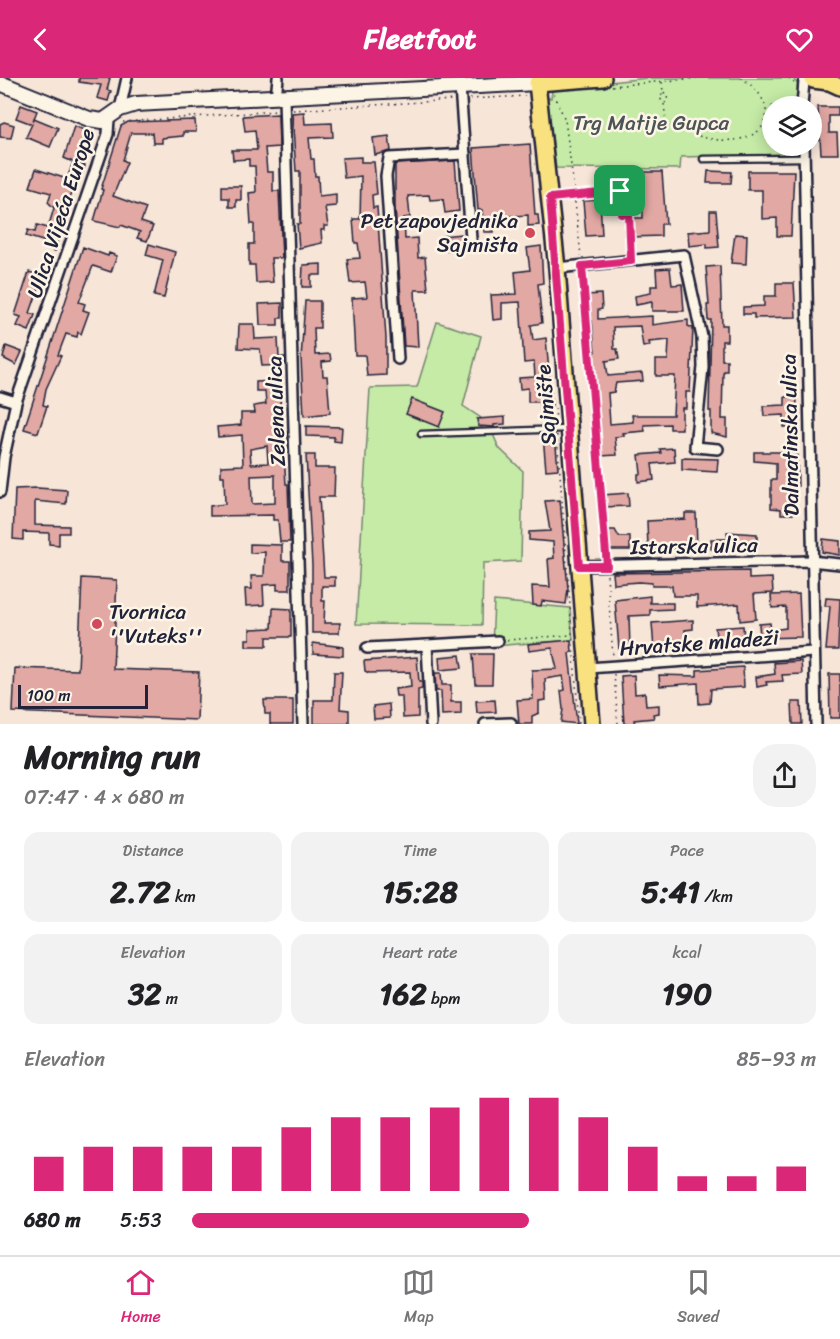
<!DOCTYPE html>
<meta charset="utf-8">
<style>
body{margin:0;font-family:Sriracha,sans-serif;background:#f2f2f2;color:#202124;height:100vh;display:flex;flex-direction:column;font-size:22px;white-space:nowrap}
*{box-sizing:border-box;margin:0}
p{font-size:20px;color:#757577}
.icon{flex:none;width:33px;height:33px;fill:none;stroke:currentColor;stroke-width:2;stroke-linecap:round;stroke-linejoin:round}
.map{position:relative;height:646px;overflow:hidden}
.side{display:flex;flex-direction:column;background:#fff;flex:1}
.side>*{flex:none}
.tools{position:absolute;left:762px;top:18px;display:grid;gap:12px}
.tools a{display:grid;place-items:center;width:60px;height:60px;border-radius:50%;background:#fff;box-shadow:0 3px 15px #0003;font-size:30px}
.scale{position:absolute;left:18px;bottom:15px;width:130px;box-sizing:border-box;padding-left:6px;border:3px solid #22223b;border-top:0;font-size:16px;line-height:21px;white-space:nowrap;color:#22223b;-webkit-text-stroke:4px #fcf5e5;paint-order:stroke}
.pin{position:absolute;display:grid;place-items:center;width:51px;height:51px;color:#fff;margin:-26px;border-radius:12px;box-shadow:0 3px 9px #0006}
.round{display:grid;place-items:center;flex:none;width:63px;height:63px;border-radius:24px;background:#f2f2f2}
.summary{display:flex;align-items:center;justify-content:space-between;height:102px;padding:0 24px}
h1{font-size:33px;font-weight:800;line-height:45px}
.figures{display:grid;grid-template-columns:repeat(3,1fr);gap:9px;height:102px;padding:6px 24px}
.figures div{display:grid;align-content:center;border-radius:15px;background:#f2f2f2;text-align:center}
.figures b{font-size:30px;font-weight:800}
.figures small{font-size:16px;font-weight:400}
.figures p{font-size:16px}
.chart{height:168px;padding:12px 24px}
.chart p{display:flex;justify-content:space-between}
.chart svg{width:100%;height:108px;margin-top:6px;stroke:#db2777;stroke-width:6}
ul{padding:0 24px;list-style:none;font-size:20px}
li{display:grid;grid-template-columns:96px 72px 1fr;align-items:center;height:45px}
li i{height:15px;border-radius:8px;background:#db2777}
header{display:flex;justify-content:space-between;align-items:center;height:78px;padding:0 24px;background:#db2777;color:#fff;font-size:27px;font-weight:800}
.tabs{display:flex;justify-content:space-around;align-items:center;height:84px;border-top:2px solid #e0e0e0;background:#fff;font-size:16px;color:#757577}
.tabs a{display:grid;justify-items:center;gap:3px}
.tabs .on{color:#db2777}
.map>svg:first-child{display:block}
.green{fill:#c5eba6;stroke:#748670;stroke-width:1.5}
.building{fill:#e2a8a3;stroke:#22223b;stroke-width:1.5;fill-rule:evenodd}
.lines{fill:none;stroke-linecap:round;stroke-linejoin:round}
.service-casing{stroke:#22223b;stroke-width:9}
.minor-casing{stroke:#22223b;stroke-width:14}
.secondary-casing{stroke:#22223b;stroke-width:18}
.primary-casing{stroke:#22223b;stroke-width:20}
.path{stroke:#22223b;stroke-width:1.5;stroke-dasharray:1.5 4.5;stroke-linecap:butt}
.service{stroke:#fcf5e5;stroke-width:4.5}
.minor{stroke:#fcf5e5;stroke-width:9}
.secondary{stroke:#fcf5e5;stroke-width:14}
.primary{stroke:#fae180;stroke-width:15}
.route-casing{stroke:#fff;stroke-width:12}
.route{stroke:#db2777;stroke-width:8}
.poi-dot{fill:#d1495b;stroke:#fcf5e5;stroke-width:2}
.labels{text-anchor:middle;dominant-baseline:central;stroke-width:5;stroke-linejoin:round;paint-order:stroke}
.park-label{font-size:21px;fill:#4b5456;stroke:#fcf5e5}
.street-label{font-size:21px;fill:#22223b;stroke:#fcf5e5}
.poi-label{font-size:21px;fill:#22223b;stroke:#fcf5e5;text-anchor:end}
</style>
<header><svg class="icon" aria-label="back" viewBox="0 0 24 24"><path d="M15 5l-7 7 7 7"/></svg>Fleetfoot<svg class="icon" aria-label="heart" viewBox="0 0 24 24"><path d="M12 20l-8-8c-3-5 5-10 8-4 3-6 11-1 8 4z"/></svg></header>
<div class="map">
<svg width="840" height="646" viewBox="0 0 840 646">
<rect width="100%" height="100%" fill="#f7e6d8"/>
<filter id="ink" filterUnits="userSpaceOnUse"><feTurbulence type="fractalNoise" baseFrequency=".0167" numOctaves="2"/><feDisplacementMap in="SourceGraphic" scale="12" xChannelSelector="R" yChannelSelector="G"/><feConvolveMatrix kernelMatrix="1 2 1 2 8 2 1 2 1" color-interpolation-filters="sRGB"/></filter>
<g filter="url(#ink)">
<g class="green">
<polygon points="647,0 793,0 799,8 799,28 772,28 772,68 800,68 796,76 681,79 680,91 556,90 547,20 551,20 552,13 555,10"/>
<polygon points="437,244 481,258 463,328 481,340 481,350 492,354 499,370 523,393 521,483 483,485 482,547 356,546 370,310 417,309"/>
<polygon points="494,523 570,530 573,562 492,568"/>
</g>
<g class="building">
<polygon points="79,0 110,0 107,12 111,13 108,23 97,20 101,7 79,4"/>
<polygon points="21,27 37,33 33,43 34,40 58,50 50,69 26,59 32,46 16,40"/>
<polygon points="818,29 838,29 838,38 829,38 829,55 837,55 838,76 821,76"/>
<polygon points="304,34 305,46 332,45 333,59 309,60 311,81 314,81 315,98 318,98 319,118 336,116 336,128 325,129 328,148 324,148 324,152 321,152 322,165 299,170 297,146 300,146 300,93 296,93 292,35"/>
<polygon points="278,36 279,69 265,70 267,94 273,94 273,113 279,113 282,180 271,180 273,204 256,205 255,187 249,187 249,166 254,166 254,146 251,146 249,115 256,114 255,88 249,88 249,81 233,82 232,72 257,72 255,52 245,53 243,38"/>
<polygon points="195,42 196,54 183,54 183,58 162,60 162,65 153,65 152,55 131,55 123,82 127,84 113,118 146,130 141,144 153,148 147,163 137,160 140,154 121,147 120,149 94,143 103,112 101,111 121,48 128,44"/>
<polygon points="4,44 14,47 11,60 0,59 0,46"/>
<polygon points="74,48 87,53 77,85 85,88 82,96 79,95 68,123 55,173 44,169 46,164 26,158 28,152 35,154 37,147 48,150 54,130 48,124 51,115 30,109 36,91 67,101 73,84 64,80"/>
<polygon points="389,58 391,73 375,77 373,60"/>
<polygon points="530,66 535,137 538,137 539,147 528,148 528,137 497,139 498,149 494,149 494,154 484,154 482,132 478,132 473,70"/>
<polygon points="361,79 361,84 374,84 377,116 372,117 373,130 377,129 386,260 386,297 367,298 365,277 355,277 352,220 367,219 365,204 350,205 347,181 360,180 358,165 355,165 353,141 360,141 361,98 344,100 342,80"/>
<polygon points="455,83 459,133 445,135 443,121 430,122 429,117 408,118 410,139 404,140 405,161 417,160 418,180 425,179 428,212 415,212 418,269 404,268 395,128 395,86"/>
<polygon points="708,93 732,94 731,105 707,105"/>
<polygon points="748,93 794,93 791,158 777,158 777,140 762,141 762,112 748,112"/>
<polygon points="642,94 662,94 666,146 661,146 661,158 631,159 631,140 643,140"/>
<polygon points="222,108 241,108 241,122 236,122 236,129 229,129 229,120 222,120"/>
<polygon points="600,122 602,157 586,158 583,123"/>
<polygon points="710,133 716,133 719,169 707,170 707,166 689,168 688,154 710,152"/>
<polygon points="461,156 462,172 444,173 442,158"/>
<polygon points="735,156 747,157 746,186 731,185"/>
<polygon points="149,166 175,174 164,220 154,218 163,182 146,177"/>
<polygon points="541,168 543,205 538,206 542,245 531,247 533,262 546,260 552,328 540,329 539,324 528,324 528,310 520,311 519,300 535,299 534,284 524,285 520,224 502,225 502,241 493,242 491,217 517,216 515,194 530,192 527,170"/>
<polygon points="83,169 108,178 109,175 117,178 111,194 93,188 79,224 85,226 83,232 89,234 81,256 78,254 77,259 66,256 58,277 61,278 46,311 43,327 47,328 38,355 24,351"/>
<polygon points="321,186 321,197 311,197 311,209 302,209 303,187"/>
<polygon points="720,188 722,247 727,247 727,263 722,263 722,282 727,282 727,293 724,293 723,296 722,341 727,341 727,359 711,355 711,333 709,333 711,242 708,242 707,227 709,227 706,189"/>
<polygon points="670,190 672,207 682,206 684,233 652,233 652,224 636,227 635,218 651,215 651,208 657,208 656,191"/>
<polygon points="29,194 43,198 30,235 35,237 29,253 17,248 21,239 15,237"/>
<polygon points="776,205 794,205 796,239 754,240 754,236 743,236 743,229 764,228 764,218 776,218"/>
<path d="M601,216L602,231L598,232V241L652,238V247L688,242V248L693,250L690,314H686V330H682V351H670V346L644,347L645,353L623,355L624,358L615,359L617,377L600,378L591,274H595L592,243H589L586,217ZM640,248L643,269L650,268L649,264L669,262L668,282H656V298H675L673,337H632L633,344L610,346L608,315L614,314L616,305L643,303L642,295L608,298L606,283L619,281L617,271H614L613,249Z"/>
<polygon points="305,223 320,223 320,250 314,250 315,277 330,276 331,283 322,284 323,298 327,298 330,335 304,338 301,281"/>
<polygon points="282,225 282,240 278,240 278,247 260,247 259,226"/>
<polygon points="239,246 254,246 255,261 278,260 279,280 284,279 284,287 262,288 260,271 238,270"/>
<polygon points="6,268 22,274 16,287 3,280"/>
<path d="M273,303L274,321H280L286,406H288L290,464H280L278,442H273V437L210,438V428L225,426L224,398H221V388L243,387L242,357L218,359L217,349L241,347V335H255L254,328L266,326L265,313H256V304ZM267,368L268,385L251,386L250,371ZM275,397V425L252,426L251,398Z"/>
<polygon points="785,319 797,319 796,349 784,349 784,337 764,338 763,328 785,327"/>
<polygon points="412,321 445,334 439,349 406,336"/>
<polygon points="505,339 505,346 494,347 494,349 478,348 477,341"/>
<polygon points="306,348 342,349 341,364 334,363 334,359 306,358"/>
<polygon points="555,357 558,391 546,392 543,358"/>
<polygon points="674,370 675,384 652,386 654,402 638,404 638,396 641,396 639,377 661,375 660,371"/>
<polygon points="754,374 797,374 798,408 795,408 793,436 781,436 781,431 771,430 771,402 776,402 776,385 754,383"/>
<polygon points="306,377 315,377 315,390 335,390 334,419 319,419 324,499 335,499 335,508 322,508 322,523 325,523 324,545 340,545 339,555 312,555 312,487"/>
<polygon points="682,380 718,381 717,394 682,392"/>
<polygon points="37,410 67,412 66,426 35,423 35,447 69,448 69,455 59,455 59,467 49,466 49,455 23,454 23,462 13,461 15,411"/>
<polygon points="628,415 629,428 603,429 602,417"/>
<polygon points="560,422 568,511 566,526 542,523 541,528 533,527 532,508 550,509 548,481 554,480 553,464 529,462 529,454 550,453 545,423"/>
<polygon points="685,435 696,435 697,470 648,471 647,443 685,441"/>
<polygon points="605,452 615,452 619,459 630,459 630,472 605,472"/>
<polygon points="727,454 757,456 757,469 711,471 711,461 728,461"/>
<polygon points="823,461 840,463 840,477 822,474"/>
<polygon points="250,466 282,467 282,483 290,483 290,512 277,512 277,506 263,507 264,527 246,528 245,511 252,511 251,498 264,498 265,474 250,475"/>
<polygon points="749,493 749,501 772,500 773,515 754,516 756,541 740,543 739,526 697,529 697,518 673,518 672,508 652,508 652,505 639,504 614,506 613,495"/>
<polygon points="82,500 117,502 113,591 199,594 197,642 13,634 15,590 78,592"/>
<polygon points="799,516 801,559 760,560 759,546 770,545 771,552 786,550 786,529 772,530 771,517"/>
<polygon points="650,518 650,525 673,525 673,531 650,532 650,537 629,538 630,570 619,571 615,522"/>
<polygon points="826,520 840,521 838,572 826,572 830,528 825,528"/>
<polygon points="273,530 291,531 291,559 267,559 267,568 246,568 246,561 250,561 250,551 272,550"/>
<polygon points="693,542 693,551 685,552 686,568 654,571 652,545"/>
<polygon points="743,548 744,561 741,563 717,566 715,550"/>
<polygon points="571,562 572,574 569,575 577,646 561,644 563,631 561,613 565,612 563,598 545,601 546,622 539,623 539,635 532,638 532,646 519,646 517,622 533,621 532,592 557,591 552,570 529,573 528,566"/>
<polygon points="313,565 343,569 343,578 313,576"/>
<polygon points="473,576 493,576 492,606 475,606"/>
<polygon points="460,577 462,590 440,592 439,579"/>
<polygon points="417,579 419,604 422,604 422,611 418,612 418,639 403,640 402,618 396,618 395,611 411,609 410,594 369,595 365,593 364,583"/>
<polygon points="801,583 802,596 782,597 783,603 766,604 767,607 757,609 756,599 775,596 774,585"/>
<polygon points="743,589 744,609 711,611 710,625 699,626 698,605 660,608 659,597 697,598 697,592"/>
<polygon points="334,594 342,594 340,631 349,632 349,646 314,646 314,622 333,622"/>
<polygon points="435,595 441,595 442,607 451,607 451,624 461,624 461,636 442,637 441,613 436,613"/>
<polygon points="829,596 840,596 840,640 830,640"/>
<polygon points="634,597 635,616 645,615 646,628 659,627 659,635 653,636 654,640 634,642 635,646 624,646 621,598"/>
<polygon points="264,622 293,622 293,646 270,646 270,636 265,636"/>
<polygon points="495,622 496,634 477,635 476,623"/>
<polygon points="792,624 801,624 802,646 793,646"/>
<polygon points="389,626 390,640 374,641 373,628"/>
</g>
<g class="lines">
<defs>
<g id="service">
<polyline points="703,81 804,80"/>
<polyline points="553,120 620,113 622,136"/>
<polyline points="421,356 566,351"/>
</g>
<g id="minor">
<polyline points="460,9 471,161"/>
<polyline points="276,20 278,0"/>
<polyline points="284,20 303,646"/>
<polyline points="802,28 804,3"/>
<polyline points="120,31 127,0"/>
<polyline points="804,68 816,646"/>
<polyline points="557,190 684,177 702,259 703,289 695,369 718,371"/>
<polyline points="398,281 386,98 389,80 465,76"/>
<polyline points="0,319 16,324"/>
<polyline points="0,414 4,379 16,324 108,56 109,41"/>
<polyline points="579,488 810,483 840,486"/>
<polyline points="367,570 427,567"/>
<polyline points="588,590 813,574"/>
<polyline points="431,646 427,567 498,563"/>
<polyline points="485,646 511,645"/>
</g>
<polyline id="secondary" points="0,5 89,41 103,43 120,31 136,26 537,5 536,0"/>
<g id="primary">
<polyline points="813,2 829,4 840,9"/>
<polyline points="592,646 557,190 537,5 603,0"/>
</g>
</defs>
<use href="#service" class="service-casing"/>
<use href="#minor" class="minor-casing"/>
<use href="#secondary" class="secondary-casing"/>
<use href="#primary" class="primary-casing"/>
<g class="path">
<polyline points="789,0 794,5"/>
<path d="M662,4L663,14L660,20L664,26L666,44C687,55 709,64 733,62C778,58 774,19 741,0"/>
<polyline points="612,8 698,0"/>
<polyline points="664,14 668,21 665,25"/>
<polyline points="554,16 565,42 574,110"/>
<polyline points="470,21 525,18"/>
<polyline points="293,32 453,22"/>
<polyline points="123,44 276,33"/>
<polyline points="575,124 581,178"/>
<polyline points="629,139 630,173"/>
<polyline points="583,195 605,478"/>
<polyline points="555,330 556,344"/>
<polyline points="557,357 579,646"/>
<polyline points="607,497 613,579"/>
<polyline points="507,562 571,557"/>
<polyline points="614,596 618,646"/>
</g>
<use href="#service" class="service"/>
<use href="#minor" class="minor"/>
<use href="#secondary" class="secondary"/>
<use href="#primary" class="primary"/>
</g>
</g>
<g class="lines" filter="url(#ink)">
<defs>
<polygon id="route" points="620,113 622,136 629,136 631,183 582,188 607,488 579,488 550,120"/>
</defs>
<use href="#route" class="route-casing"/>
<use href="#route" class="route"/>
</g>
<g class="poi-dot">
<circle cx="530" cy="155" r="6"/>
<circle cx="97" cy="546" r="6"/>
</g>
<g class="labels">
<g class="park-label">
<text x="651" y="45">Trg Matije Gupca</text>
</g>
<g class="street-label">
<text transform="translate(61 135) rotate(-72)">Ulica Vijeća Europe</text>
<text transform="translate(546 327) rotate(-94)">Sajmište</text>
<text transform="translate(276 333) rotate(-92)">Zelena ulica</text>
<text transform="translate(790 357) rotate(-91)">Dalmatinska ulica</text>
<text transform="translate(694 468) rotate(-1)">Istarska ulica</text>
<text transform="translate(699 565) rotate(-4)">Hrvatske mladeži</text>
</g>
<g class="poi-label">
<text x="518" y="143">Pet zapovjednika<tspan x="518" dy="24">Sajmišta</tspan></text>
<text x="109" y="534" text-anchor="start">Tvornica<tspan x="109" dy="24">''Vuteks''</tspan></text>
</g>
</g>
</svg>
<div class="tools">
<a><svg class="icon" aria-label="layers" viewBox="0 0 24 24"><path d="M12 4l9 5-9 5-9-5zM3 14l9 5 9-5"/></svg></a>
</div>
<div class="scale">100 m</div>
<div class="pin" style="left:620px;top:113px;background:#1e9e55"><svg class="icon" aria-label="arrive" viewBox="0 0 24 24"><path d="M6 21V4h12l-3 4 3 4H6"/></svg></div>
</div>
<section class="side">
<div class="summary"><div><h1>Morning run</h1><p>07:47 · 4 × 680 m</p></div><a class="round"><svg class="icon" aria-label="share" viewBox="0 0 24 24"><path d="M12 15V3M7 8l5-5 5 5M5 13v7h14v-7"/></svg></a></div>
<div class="figures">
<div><p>Distance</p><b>2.72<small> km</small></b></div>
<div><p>Time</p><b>15:28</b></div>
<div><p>Pace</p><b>5:41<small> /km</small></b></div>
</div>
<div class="figures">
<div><p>Elevation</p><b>32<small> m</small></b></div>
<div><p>Heart rate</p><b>162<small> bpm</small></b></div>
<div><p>kcal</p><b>190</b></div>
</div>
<div class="chart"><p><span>Elevation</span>85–93 m</p>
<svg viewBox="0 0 160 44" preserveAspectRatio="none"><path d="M5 44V30M15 44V26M25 44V26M35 44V26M45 44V26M55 44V18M65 44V14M75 44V14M85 44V10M95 44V6M105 44V6M115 44V14M125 44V26M135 44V38M145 44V38M155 44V34"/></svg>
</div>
<ul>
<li><b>680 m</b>5:53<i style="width:54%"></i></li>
</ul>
</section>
<nav class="tabs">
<a class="on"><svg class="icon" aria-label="home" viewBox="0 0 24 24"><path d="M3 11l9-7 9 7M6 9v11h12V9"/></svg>Home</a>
<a><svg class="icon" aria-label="map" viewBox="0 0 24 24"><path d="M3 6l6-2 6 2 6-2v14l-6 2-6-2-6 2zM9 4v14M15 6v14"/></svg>Map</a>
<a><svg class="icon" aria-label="saved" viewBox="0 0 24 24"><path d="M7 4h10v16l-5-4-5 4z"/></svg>Saved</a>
</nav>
